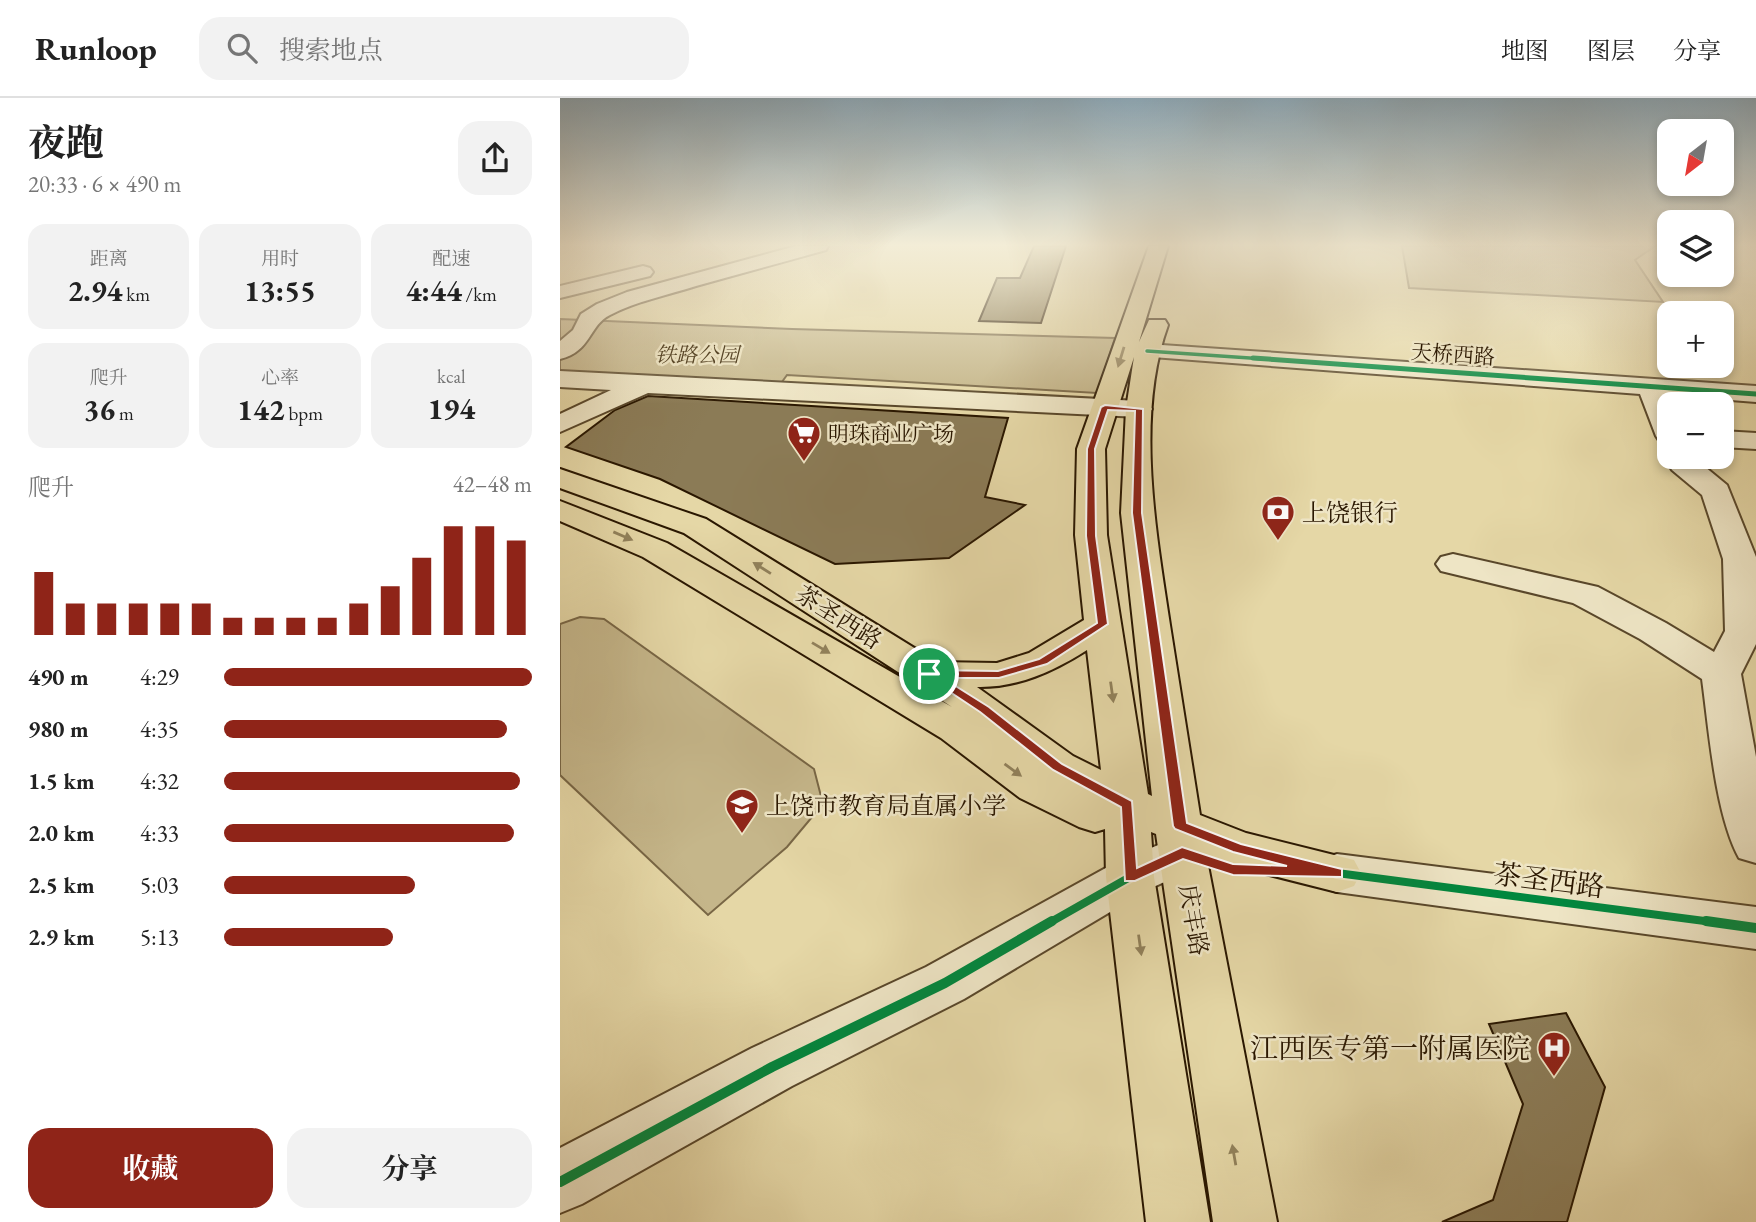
<!DOCTYPE html>
<html lang="zh">
<meta charset="utf-8">
<style>
body{margin:0;font-family:"EB Garamond","Noto Serif SC",serif;background:#f2f2f2;color:#222;height:100vh;display:flex;flex-direction:column;font-size:26px;white-space:nowrap}
*{box-sizing:border-box;margin:0}
p{font-size:23px;color:#767676}
.icon{flex:none;width:38px;height:38px;fill:none;stroke:currentColor;stroke-width:2;stroke-linecap:round;stroke-linejoin:round}
.map{position:relative;flex:1;overflow:hidden}
.panel{display:flex;flex-direction:column;background:#fff;width:560px}
.panel>*{flex:none}
.needle{width:46px;rotate:211deg}
.controls{position:absolute;left:1097px;top:21px;display:grid;gap:14px}
.controls a{display:grid;place-items:center;width:77px;height:77px;border-radius:14px;background:#fff;box-shadow:0 4px 10px #0003;font-size:35px}
.pin{position:absolute;display:grid;place-items:center;width:60px;height:60px;color:#fff;margin:-30px;border:4px solid #fff;border-radius:50%;box-shadow:0 2px 7px #0007}
.round{display:grid;place-items:center;flex:none;width:74px;height:74px;border-radius:21px;background:#f2f2f2}
.summary{display:flex;align-items:center;justify-content:space-between;height:119px;padding:0 28px}
h1{font-size:38px;font-weight:700;line-height:52px}
.figures{display:grid;grid-template-columns:repeat(3,1fr);gap:10px;height:119px;padding:7px 28px}
.figures div{display:grid;align-content:center;border-radius:18px;background:#f2f2f2;text-align:center}
.figures b{font-size:30px;font-weight:700}
.figures small{font-size:19px;font-weight:400}
.figures p{font-size:19px}
.chart{height:196px;padding:14px 28px}
.chart p{display:flex;justify-content:space-between}
.chart svg{width:100%;height:126px;margin-top:7px;stroke:#8f2418;stroke-width:6}
.cta{display:flex;gap:14px;margin-top:auto;padding:14px 28px}
.cta a{flex:1;height:80px;border-radius:21px;background:#8f2418;color:#fff;font-size:28px;font-weight:700;line-height:80px;text-align:center}
.cta a+a{background:#f2f2f2;color:#222}
ul{padding:0 28px;list-style:none;font-size:23px}
li{display:grid;grid-template-columns:112px 84px 1fr;align-items:center;height:52px}
li i{height:18px;border-radius:9px;background:#8f2418}
header{display:flex;align-items:center;gap:42px;box-sizing:border-box;height:98px;padding:0 35px;background:#fff;border-bottom:2px solid #e0e0e0}
header strong{font-size:33px}
nav{display:flex;gap:38px;margin-inline-start:auto;font-size:24px}
.search{width:490px;height:63px;background:#f2f2f2;display:flex;align-items:center;gap:18px;box-sizing:border-box;padding:0 24px;border-radius:21px;color:#767676;font-size:26px}
main{display:flex;flex:1;min-height:0}
.map>svg:first-child{display:block}
.green{fill:#c5b68a;stroke:#786645;stroke-width:2}
.building{fill:#8b7b56;stroke:#2a1700;stroke-width:2}
.lines{fill:none;stroke-linecap:round;stroke-linejoin:round}
.minor-casing{stroke:#59472a;stroke-width:4}
.major-casing{stroke:#2a1700;stroke-width:4}
.minor{fill:#eee5c5;fill-rule:evenodd}
.major{fill:#e5d7a6;fill-rule:evenodd}
.cycleway-far3-casing{stroke:#eee5c5;stroke-width:6}
.cycleway-far2-casing{stroke:#eee5c5;stroke-width:9}
.cycleway-far1-casing{stroke:#eee5c5;stroke-width:12}
.cycleway-casing{stroke:#eee5c5;stroke-width:15}
.cycleway-far3{stroke:#00873e;stroke-width:3.5}
.cycleway-far2{stroke:#00873e;stroke-width:5}
.cycleway-far1{stroke:#00873e;stroke-width:8}
.cycleway{stroke:#00873e;stroke-width:10}
.oneway{fill:#91815b}
.route{fill:#8f2418;stroke:#fff;stroke-width:2;fill-rule:evenodd}
.labels{text-anchor:middle;dominant-baseline:central;stroke-width:5;stroke-linejoin:round;paint-order:stroke}
.far-park-label{font-size:21px;font-style:italic;fill:#584729;stroke:#eee5c5}
.far-street-label{font-size:21px;fill:#2a1700;stroke:#eee5c5}
.far-poi-label{font-size:21px;fill:#2a1700;stroke:#eee5c5;text-anchor:start}
.poi-label{font-size:24px;fill:#2a1700;stroke:#eee5c5;text-anchor:start}
.street-label{font-size:24px;fill:#2a1700;stroke:#eee5c5}
.near-street-label{font-size:28px;fill:#2a1700;stroke:#eee5c5}
.near-poi-label{font-size:28px;fill:#2a1700;stroke:#eee5c5;text-anchor:end}
</style>
<header>
<strong>Runloop</strong>
<div class="search"><svg class="icon" aria-label="search" viewBox="0 0 24 24"><circle cx="10" cy="10" r="6"/><path d="M15 15l6 6"/></svg>搜索地点</div>
<nav><a>地图</a><a>图层</a><a>分享</a></nav>
</header>
<main>
<section class="panel">
<div class="summary"><div><h1>夜跑</h1><p>20:33 · 6 × 490 m</p></div><a class="round"><svg class="icon" aria-label="share" viewBox="0 0 24 24"><path d="M12 15V3M7 8l5-5 5 5M5 13v7h14v-7"/></svg></a></div>
<div class="figures">
<div><p>距离</p><b>2.94<small> km</small></b></div>
<div><p>用时</p><b>13:55</b></div>
<div><p>配速</p><b>4:44<small> /km</small></b></div>
</div>
<div class="figures">
<div><p>爬升</p><b>36<small> m</small></b></div>
<div><p>心率</p><b>142<small> bpm</small></b></div>
<div><p>kcal</p><b>194</b></div>
</div>
<div class="chart"><p><span>爬升</span>42–48 m</p>
<svg viewBox="0 0 160 44" preserveAspectRatio="none"><path d="M5 44V22M15 44V33M25 44V33M35 44V33M45 44V33M55 44V33M65 44V38M75 44V38M85 44V38M95 44V38M105 44V33M115 44V27M125 44V17M135 44V6M145 44V6M155 44V11"/></svg>
</div>
<ul>
<li><b>490 m</b>4:29<i style="width:100%"></i></li>
<li><b>980 m</b>4:35<i style="width:92%"></i></li>
<li><b>1.5 km</b>4:32<i style="width:96%"></i></li>
<li><b>2.0 km</b>4:33<i style="width:94%"></i></li>
<li><b>2.5 km</b>5:03<i style="width:62%"></i></li>
<li><b>2.9 km</b>5:13<i style="width:55%"></i></li>
</ul>
<div class="cta"><a>收藏</a><a>分享</a></div>
</section>
<div class="map">
<svg width="1196" height="1124" viewBox="0 0 1196 1124">
<rect width="100%" height="100%" fill="#e5d7a6"/>
<filter id="stains"><feTurbulence type="fractalNoise" baseFrequency=".00286" numOctaves="4"/><feColorMatrix values="0 0 0 0 .2 0 0 0 0 .09 0 0 0 0 .02 0 0 0 .5 -.17"/></filter>
<radialGradient id="worn" r=".72"><stop offset=".6" stop-color="#630" stop-opacity="0"/><stop offset="1" stop-color="#630" stop-opacity=".3"/></radialGradient>
<g class="green">
<polygon points="842,148 1095,148 1075,162 1103,204 849,190"/>
<polygon points="0,221 232,231 555,240 537,295 227,277 219,288 0,273"/>
<polygon points="20,519 44,521 254,671 263,706 227,749 148,817 0,677 0,526"/>
</g>
<g class="building">
<polygon points="474,148 506,148 481,225 419,223 437,180 460,180"/>
<polygon points="88,298 448,320 425,399 465,407 389,460 275,466 100,381 6,349 55,312"/>
<polygon points="1006,915 1045,989 1007,1124 882,1124 933,1102 963,1006 929,926"/>
</g>
<g class="lines">
<defs>
<g id="minor">
<path d="M236,148H268L266,152C223,164 180,176 136,188C108,197 77,203 50,217C29,227 31,254 0,261V243L13,232L21,216L37,206L67,194Z"/>
<polygon points="83,168 90,170 93,174 90,178 0,200 0,188"/>
<polygon points="587,246 1196,288 1196,304 1107,297 1111,306 1110,346 1100,344 1096,338 1080,296 579,258 575,253 579,248"/>
<polygon points="0,273 579,303 588,305 592,311 588,317 579,319 88,295 0,334 0,316 51,292 0,289"/>
<polygon points="1162,333 1196,335 1196,351 1162,349"/>
<path d="M1110,353V359H1133L1167,387L1196,459V546L1181,576L1196,659V765L1179,760C1155,716 1149,632 1142,581L1080,541L1013,505L881,473L876,466L881,459L893,456L1038,489L1106,525L1154,554L1165,533L1163,461L1142,397L1112,372L1104,359Z"/>
<polygon points="622,737 639,742 646,755 639,768 587,792 404,901 232,988 22,1106 0,1115 0,1050 192,950 366,869 553,766"/>
<polygon points="777,756 1196,809 1196,851 777,794 760,788 753,775 760,762"/>
</g>
<path id="major" d="M589,148H608L579,244L589,222H605L608,227C575,318 596,434 610,527C620,590 630,654 640,717L686,735L794,762L801,775L794,788L777,794L678,769L646,757L717,1124H653L596,736L591,734L594,779L650,1124H586L546,779L545,731L535,734L519,729L460,700L381,640L83,459L0,423V403L107,445L392,609L124,435L0,390V371L146,421L377,564L437,565L469,555L524,522L515,437L517,351ZM574,259L566,311L561,415L592,698L588,696L547,437L545,351ZM527,552L541,672L513,658L417,589C458,590 494,573 527,552Z"/>
</defs>
<use href="#minor" class="minor-casing"/>
<use href="#major" class="major-casing"/>
<use href="#minor" class="minor"/>
<use href="#major" class="major"/>
<defs>
<polyline id="cycleway-far3" points="587,253 718,262"/>
<polyline id="cycleway-far2" points="693,260 1196,296"/>
<g id="cycleway-far1">
<polyline points="777,775 1160,825"/>
<polyline points="489,825 570,779 622,755"/>
</g>
<g id="cycleway">
<polyline points="1146,823 1196,830"/>
<polyline points="0,1084 212,969 385,885 492,823"/>
</g>
</defs>
<use href="#cycleway-far3" class="cycleway-far3-casing"/>
<use href="#cycleway-far2" class="cycleway-far2-casing"/>
<use href="#cycleway-far1" class="cycleway-far1-casing"/>
<use href="#cycleway" class="cycleway-casing"/>
<use href="#cycleway-far3" class="cycleway-far3"/>
<use href="#cycleway-far2" class="cycleway-far2"/>
<use href="#cycleway-far1" class="cycleway-far1"/>
<use href="#cycleway" class="cycleway"/>
</g>
<defs><path id="oneway-solid" d="M-6-.8H1V-3.2L6.5 0L1 3.2V.8H-6Z" transform="scale(1.75)"/></defs>
<g class="oneway">
<use href="#oneway-solid" transform="translate(561 259) rotate(107)"/>
<use href="#oneway-solid" transform="translate(63 438) rotate(23)"/>
<use href="#oneway-solid" transform="translate(202 470) rotate(-148)"/>
<use href="#oneway-solid" transform="translate(261 550) rotate(31)"/>
<use href="#oneway-solid" transform="translate(552 594) rotate(82)"/>
<use href="#oneway-solid" transform="translate(453 672) rotate(36)"/>
<use href="#oneway-solid" transform="translate(580 847) rotate(82)"/>
<use href="#oneway-solid" transform="translate(674 1057) rotate(-100)"/>
</g>
<linearGradient id="sky" x2="0" y2="1"><stop stop-color="#8da8b7"/><stop offset="0.48" stop-color="#f3edd7"/><stop offset="1" stop-color="#f3edd7" stop-opacity="0"/></linearGradient>
<rect width="1196" height="306" fill="url(#sky)"/>
<path class="route" d="M545,307L583,311L582,415L627,725L681,746L782,771V779L673,777L623,761L575,783H565L561,709L493,672L420,614L363,576L369,572L438,573L479,561L537,525L526,438L527,351L541,309ZM548,312L575,313L572,415L613,728L615,731L673,754L727,768L673,766L622,749L577,770L572,703L502,666L429,609L383,580H439L487,566L548,526L536,438L535,351Z"/>
<defs>
<symbol id="supermarket-pin" viewBox="-11 -11 22 30"><path d="M0 17L-7.5 6A9.5 9.5 0 1 1 7.5 6Z" fill="#8f2418" stroke="#eee5c5"/><path d="M-6-5.5h2.5l.6 2H6L4.5 2H-2.5L-4.4-4H-6ZM-1.5 3.2a1.3 1.3 0 1 0 .1 0ZM3 3.2a1.3 1.3 0 1 0 .1 0Z" fill="#fff"/></symbol>
<symbol id="bank-pin" viewBox="-11 -11 22 30"><path d="M0 17L-7.5 6A9.5 9.5 0 1 1 7.5 6Z" fill="#8f2418" stroke="#eee5c5"/><path d="M-6-4H6V4H-6ZM0-2.3a2.3 2.3 0 1 0 0 4.6a2.3 2.3 0 1 0 0-4.6Z" fill="#fff"/></symbol>
<symbol id="school-pin" viewBox="-11 -11 22 30"><path d="M0 17L-7.5 6A9.5 9.5 0 1 1 7.5 6Z" fill="#8f2418" stroke="#eee5c5"/><path d="M0-5L7-2L0 1L-7-2ZM-4 1L0 2.5L4 1V4Q0 6-4 4Z" fill="#fff"/></symbol>
<symbol id="hospital-pin" viewBox="-11 -11 22 30"><path d="M0 17L-7.5 6A9.5 9.5 0 1 1 7.5 6Z" fill="#8f2418" stroke="#eee5c5"/><path d="M-5-5h3v3.5h4V-5h3V5h-3V1.5h-4V5h-3Z" fill="#fff"/></symbol>
</defs>
<g fill-rule="evenodd">
<use href="#supermarket-pin" x="225" y="316" width="38" height="52"/>
<use href="#bank-pin" x="699" y="395" width="38" height="52"/>
<use href="#school-pin" x="163" y="688" width="38" height="52"/>
<use href="#hospital-pin" x="975" y="931" width="38" height="52"/>
</g>
<g class="labels">
<g class="far-park-label">
<text x="137" y="256">铁路公园</text>
</g>
<g class="far-street-label">
<text transform="translate(893 256) rotate(4)">天桥西路</text>
</g>
<g class="far-poi-label">
<text x="268" y="335">明珠商业广场</text>
</g>
<g class="poi-label">
<text x="742" y="414">上饶银行</text>
<text x="206" y="707">上饶市教育局直属小学</text>
</g>
<g class="street-label">
<text transform="translate(279 519) rotate(32)">茶圣西路</text>
<text transform="translate(634 822) rotate(80)">庆丰路</text>
</g>
<g class="near-street-label">
<text transform="translate(989 782) rotate(7)">茶圣西路</text>
</g>
<g class="near-poi-label">
<text x="970" y="950">江西医专第一附属医院</text>
</g>
</g>
<rect width="100%" height="100%" filter="url(#stains)"/>
<rect width="100%" height="100%" fill="url(#worn)"/>
</svg>
<div class="controls">
<a><svg class="needle" viewBox="-14 -14 28 28"><path d="M0-13l5 13h-10z" fill="#e53935"/><path d="M0 13l5-13h-10z" fill="#767676"/></svg></a>
<a><svg class="icon" aria-label="layers" viewBox="0 0 24 24"><path d="M12 4l9 5-9 5-9-5zM3 14l9 5 9-5"/></svg></a>
<a>+</a>
<a>−</a>
</div>
<div class="pin" style="left:369px;top:576px;background:#1e9e55"><svg class="icon" aria-label="arrive" viewBox="0 0 24 24"><path d="M6 21V4h12l-3 4 3 4H6"/></svg></div>
</div>
</main>
